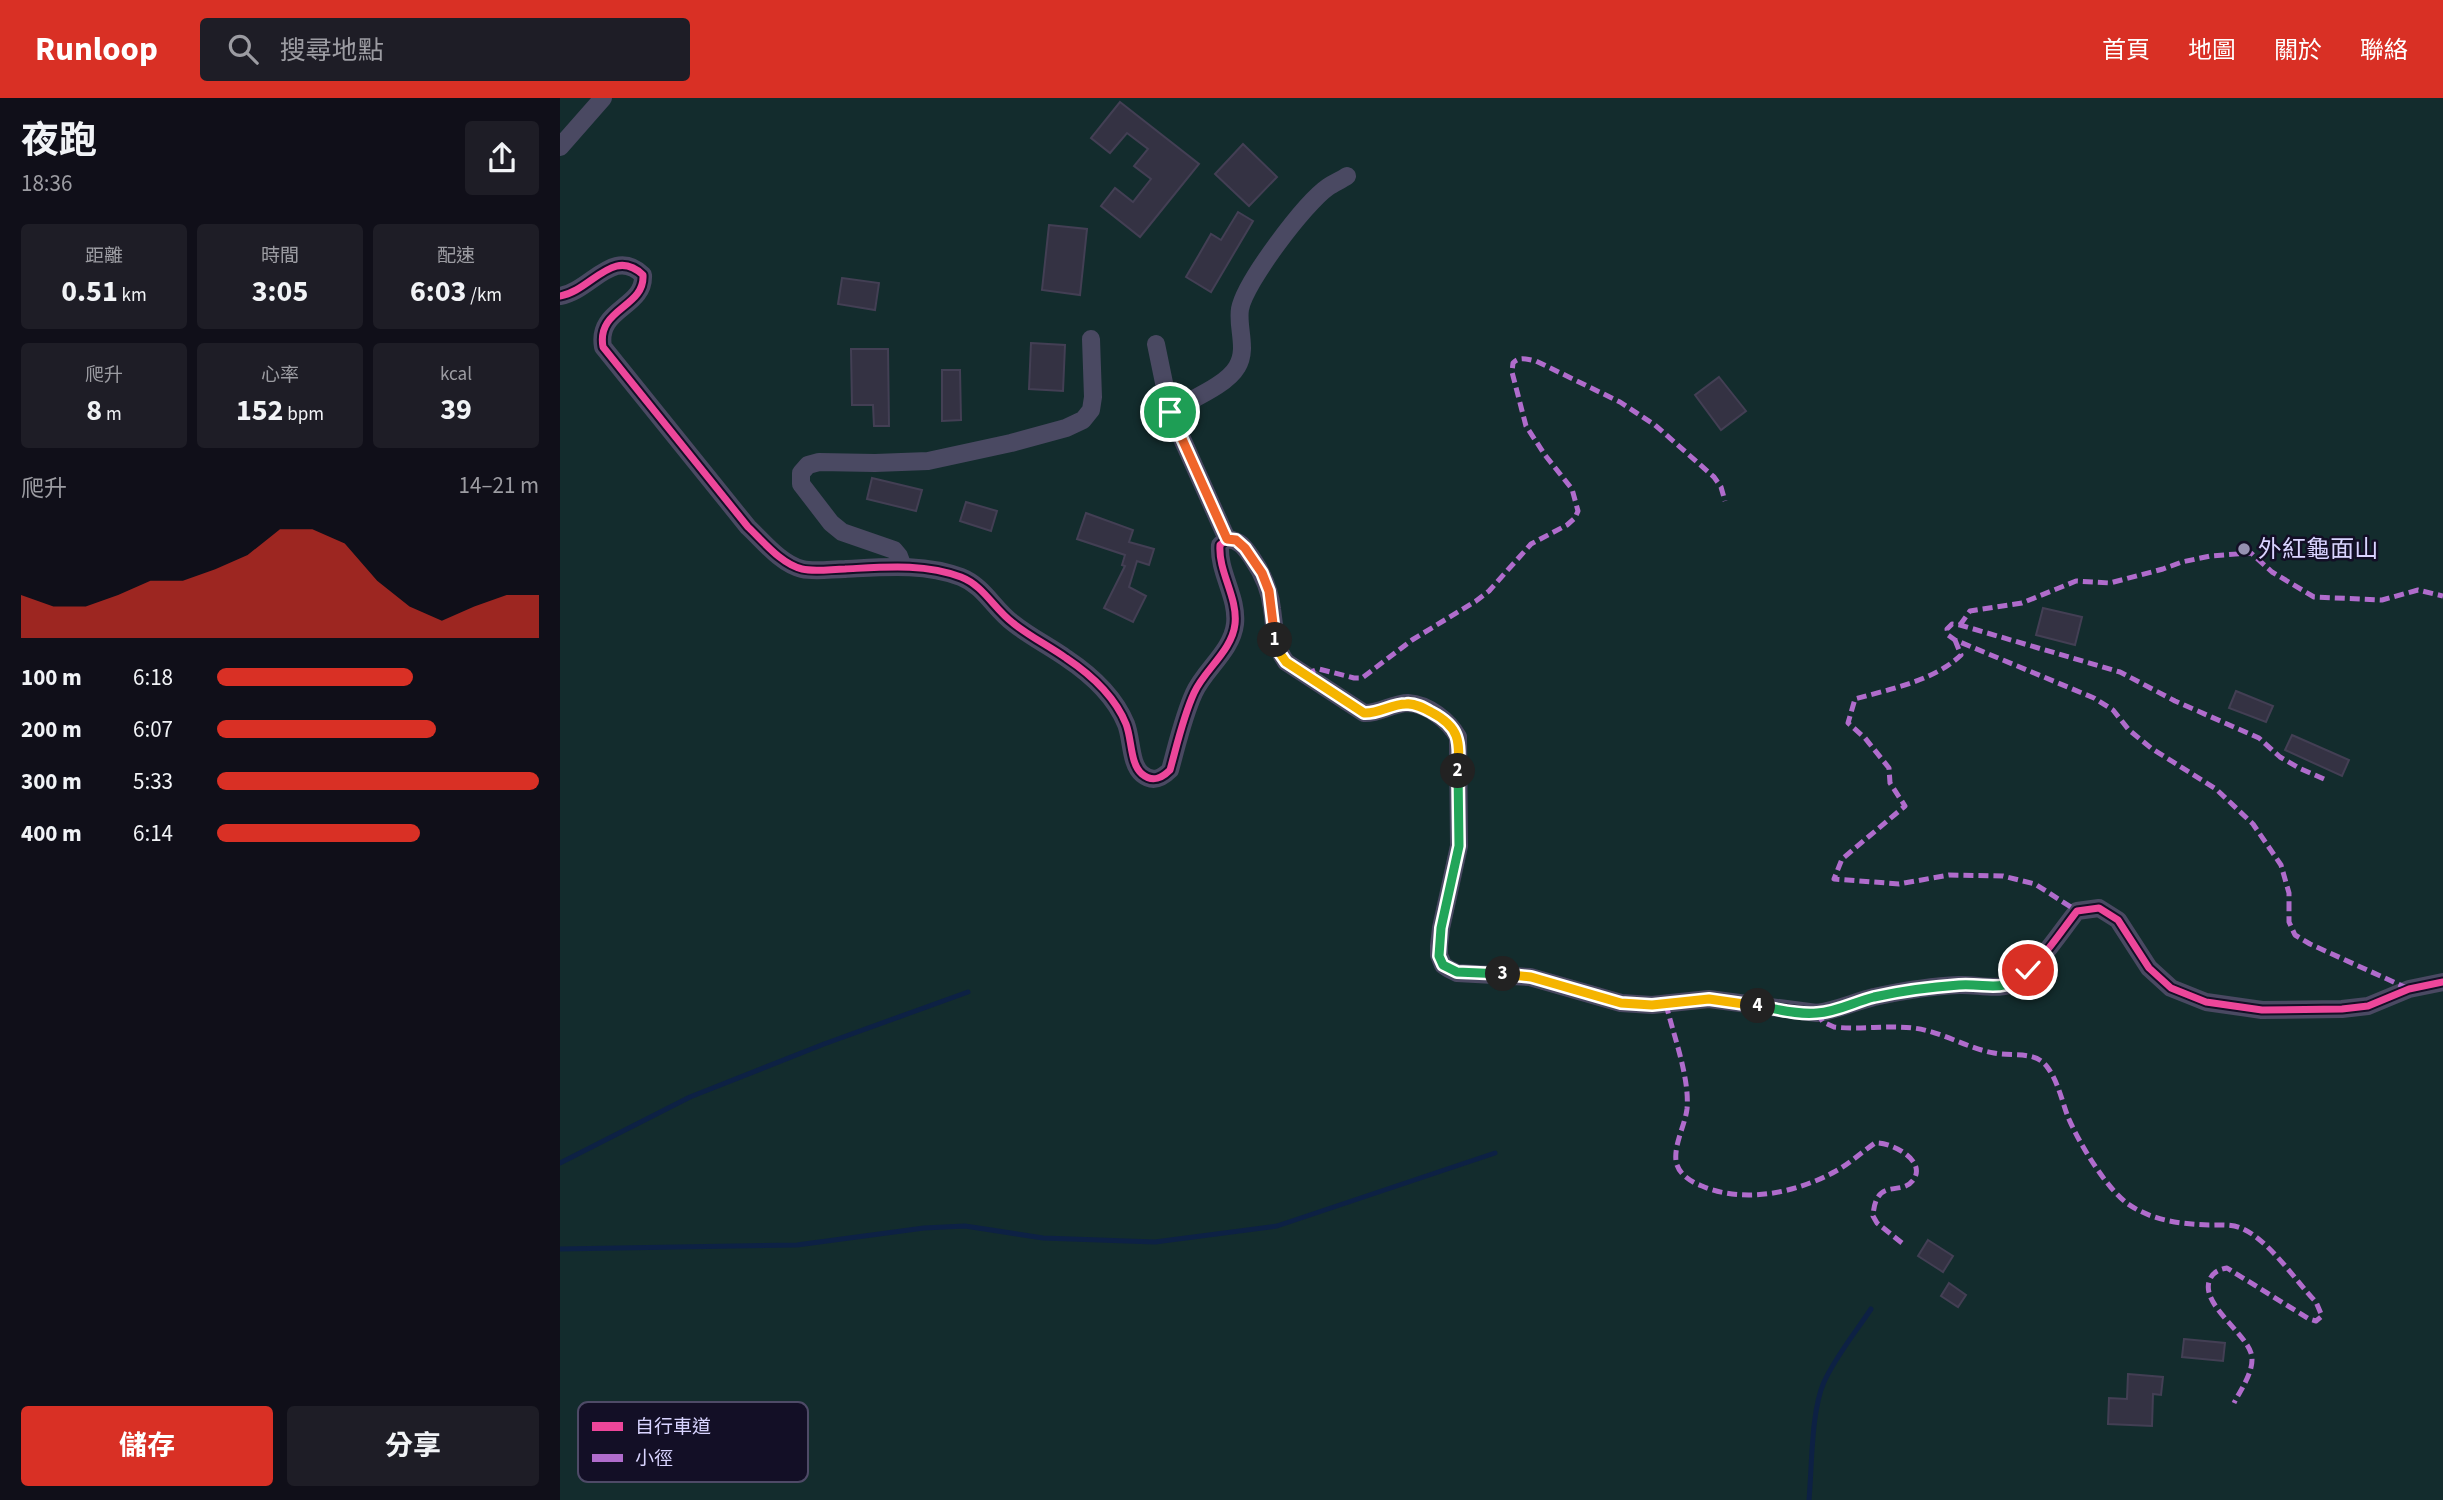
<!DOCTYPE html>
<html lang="zh-TW">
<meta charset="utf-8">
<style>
body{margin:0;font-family:"Source Sans 3","Noto Sans TC",sans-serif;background:#1e1d26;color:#f1f3f6;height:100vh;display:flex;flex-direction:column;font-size:26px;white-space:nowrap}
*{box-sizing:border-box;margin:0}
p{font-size:23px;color:#9c9ca2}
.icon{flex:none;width:38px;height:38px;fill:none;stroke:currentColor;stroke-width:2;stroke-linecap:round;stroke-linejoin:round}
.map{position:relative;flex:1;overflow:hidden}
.panel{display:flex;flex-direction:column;background:#100f19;width:560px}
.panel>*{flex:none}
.pin{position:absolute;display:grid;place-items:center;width:60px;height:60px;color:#fff;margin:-30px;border:4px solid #fff;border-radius:50%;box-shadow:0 2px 7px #0007}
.km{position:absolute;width:35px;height:35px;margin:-18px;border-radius:50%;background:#222;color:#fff;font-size:19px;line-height:35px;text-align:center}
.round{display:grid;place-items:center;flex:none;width:74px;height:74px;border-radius:7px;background:#1e1d26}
.head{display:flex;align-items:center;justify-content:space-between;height:119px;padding:0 21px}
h1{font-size:38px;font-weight:700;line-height:52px}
.figures{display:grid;grid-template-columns:repeat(3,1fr);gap:10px;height:119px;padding:7px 21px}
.figures div{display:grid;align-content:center;border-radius:7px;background:#1e1d26;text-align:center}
.figures b{font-size:30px;font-weight:700}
.figures small{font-size:19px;font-weight:400}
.figures p{font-size:19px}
.chart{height:196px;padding:14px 21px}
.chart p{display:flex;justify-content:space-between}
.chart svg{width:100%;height:126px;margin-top:7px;fill:#d93025;opacity:.7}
.button{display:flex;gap:14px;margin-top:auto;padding:14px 21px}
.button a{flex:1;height:80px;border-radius:7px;background:#d93025;color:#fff;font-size:28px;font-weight:700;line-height:80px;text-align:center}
.button a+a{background:#1e1d26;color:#f1f3f6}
ul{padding:0 21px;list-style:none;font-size:23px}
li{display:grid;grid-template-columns:112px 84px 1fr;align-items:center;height:52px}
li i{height:18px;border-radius:9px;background:#d93025}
header{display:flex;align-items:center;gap:42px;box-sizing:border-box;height:98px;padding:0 35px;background:#d93025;color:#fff}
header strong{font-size:33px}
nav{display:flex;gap:38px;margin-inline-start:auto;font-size:24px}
.search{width:490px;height:63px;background:#1e1d26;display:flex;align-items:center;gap:18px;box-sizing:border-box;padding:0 24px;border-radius:7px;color:#9c9ca2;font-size:26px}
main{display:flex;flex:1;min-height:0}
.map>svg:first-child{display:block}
.green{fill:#132c2d}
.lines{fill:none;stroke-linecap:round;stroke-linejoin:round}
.stream{stroke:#0d2144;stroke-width:5}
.building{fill:#343243;stroke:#433f54;stroke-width:2}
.minor{stroke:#4a4962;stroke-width:18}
.quiet{stroke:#b06ccc;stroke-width:5;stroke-dasharray:10 5;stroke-linecap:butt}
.cycleway-casing{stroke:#130f26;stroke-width:11}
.cycleway{stroke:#ed469a;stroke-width:7}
.split-1-casing{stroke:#fff;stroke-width:14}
.split-2-casing{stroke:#fff;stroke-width:14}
.split-3-casing{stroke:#fff;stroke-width:14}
.split-4-casing{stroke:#fff;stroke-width:14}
.split-5-casing{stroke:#fff;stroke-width:14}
.split-1{stroke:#f0652b;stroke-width:9}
.split-2{stroke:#f5b400;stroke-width:9}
.split-3{stroke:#22a559;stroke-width:9}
.split-4{stroke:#f5b400;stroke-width:9}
.split-5{stroke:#22a559;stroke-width:9}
.poi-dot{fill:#9591b1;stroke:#130f26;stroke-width:2.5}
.labels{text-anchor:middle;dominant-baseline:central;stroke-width:5;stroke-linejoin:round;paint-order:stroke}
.poi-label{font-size:24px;fill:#d9d4ff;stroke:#130f26;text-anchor:start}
.key{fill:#130f26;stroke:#4e4a67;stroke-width:2}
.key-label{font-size:19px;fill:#d9d4ff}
</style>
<header>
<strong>Runloop</strong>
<div class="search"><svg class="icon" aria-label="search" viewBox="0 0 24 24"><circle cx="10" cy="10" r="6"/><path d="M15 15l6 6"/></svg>搜尋地點</div>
<nav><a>首頁</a><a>地圖</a><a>關於</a><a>聯絡</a></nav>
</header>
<main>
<section class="panel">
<div class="head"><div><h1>夜跑</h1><p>18:36</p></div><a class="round"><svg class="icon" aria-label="share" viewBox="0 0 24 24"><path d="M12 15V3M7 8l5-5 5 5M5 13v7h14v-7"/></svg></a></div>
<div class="figures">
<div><p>距離</p><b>0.51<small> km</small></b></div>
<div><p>時間</p><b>3:05</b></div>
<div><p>配速</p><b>6:03<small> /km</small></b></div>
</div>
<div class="figures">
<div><p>爬升</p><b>8<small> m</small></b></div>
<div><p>心率</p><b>152<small> bpm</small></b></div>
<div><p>kcal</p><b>39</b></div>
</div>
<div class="chart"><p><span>爬升</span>14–21 m</p>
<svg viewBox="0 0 160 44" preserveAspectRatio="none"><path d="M0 44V29L10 33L20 33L30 29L40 24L50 24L60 20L70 15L80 6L90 6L100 11L110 24L120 33L130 38L140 33L150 29L160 29V44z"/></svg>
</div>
<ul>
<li><b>100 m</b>6:18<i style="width:61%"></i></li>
<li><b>200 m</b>6:07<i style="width:68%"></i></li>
<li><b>300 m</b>5:33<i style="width:100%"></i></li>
<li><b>400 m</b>6:14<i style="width:63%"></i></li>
</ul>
<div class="button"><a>儲存</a><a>分享</a></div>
</section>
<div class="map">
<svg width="1883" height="1402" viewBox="0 0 1883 1402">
<rect width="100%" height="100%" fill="#161421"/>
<rect class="green" x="0" y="0" width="1883" height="1402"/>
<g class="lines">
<g class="stream">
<polyline points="0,1065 130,999 264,946 408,894"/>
<polyline points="0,1151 237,1147 364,1130 405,1128 483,1140 595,1144 717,1128 935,1055"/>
<path d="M1249,1402C1252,1369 1251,1313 1264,1284C1276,1258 1295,1235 1311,1211"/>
</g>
</g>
<g class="building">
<polygon points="560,4 639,66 580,139 541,108 555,90 573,104 591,81 574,68 588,51 567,35 550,55 531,40"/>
<polygon points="683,46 717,79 689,108 655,76"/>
<polygon points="678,114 693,123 651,194 626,179 651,136 661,142"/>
<polygon points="489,127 527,131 520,197 482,192"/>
<polygon points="282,180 319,185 315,212 278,206"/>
<polygon points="471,245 505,247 503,293 469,291"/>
<polygon points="291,251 328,251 329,328 314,328 313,307 292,307"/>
<polygon points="382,272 400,272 401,322 382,323"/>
<polygon points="1159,279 1186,313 1161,332 1135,297"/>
<polygon points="312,380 362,392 356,413 307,401"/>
<polygon points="406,404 437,413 431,433 400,423"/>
<polygon points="526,415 573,432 569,444 594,451 589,467 577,463 569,489 586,498 573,524 544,510 565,468 562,467 565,457 517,441"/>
<polygon points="1483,510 1522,519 1515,547 1476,537"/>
<polygon points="1676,593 1713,608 1706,624 1669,610"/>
<polygon points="1732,637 1789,662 1782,678 1725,652"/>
<polygon points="1368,1142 1393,1158 1383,1174 1358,1158"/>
<polygon points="1389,1185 1406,1197 1398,1209 1381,1198"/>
<polygon points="1624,1241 1665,1245 1663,1263 1622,1259"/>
<polygon points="1568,1276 1603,1279 1601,1297 1593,1296 1592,1328 1548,1326 1549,1300 1567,1301"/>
</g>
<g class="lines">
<g class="minor">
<polyline points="0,49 43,0"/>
<path d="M0,198C31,193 53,148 83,177C85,210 36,210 43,249L188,429C203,443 221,466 242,471C255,474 272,471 285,471C324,469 364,465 401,479C424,488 434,511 453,525C469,538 489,548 506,560C530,576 555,599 566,626C572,641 570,666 582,676C593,685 602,680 610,672C617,647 623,619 634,595C644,572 672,553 675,526C678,499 658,474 660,447L667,441C680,442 685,450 692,460C703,476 710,492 712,511C715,532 714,547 726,564L804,615C819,616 833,605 848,605C868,606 889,623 898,639L899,748L881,830L879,848V857L883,867L889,871L897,875L970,879L1061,905L1092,907L1149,901L1257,915C1277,912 1294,904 1314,899C1342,893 1371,888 1399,887C1418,886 1441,894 1457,883C1477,870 1502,832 1517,813L1539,810L1558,822L1589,870L1611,890L1646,904L1702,912L1782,911L1808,908L1849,891L1883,884"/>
<polyline points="596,246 610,314 667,441"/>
<path d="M610,314C629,302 666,288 677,269C688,251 677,230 680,211C685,184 745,105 768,89C774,85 781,82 787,78"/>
<polyline points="343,469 339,458 334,452 282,434 271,425 241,386 241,375 248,367 259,364 315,365 368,363 451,345 506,330 523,322 531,312 533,299 531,241"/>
</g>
<g class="quiet">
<polyline points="1400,527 1410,513 1462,505 1516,483 1550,485 1603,471 1622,464 1650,458 1691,455 1712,474 1754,499 1822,502 1858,492 1883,498"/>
<path d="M1395,542L1401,557C1374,583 1330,591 1295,601L1288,625L1305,640L1329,670L1330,685L1345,708L1282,761L1274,781L1339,786L1389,777L1443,778L1475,786L1517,813"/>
<path d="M748,579L753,573L759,571L794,580H802L852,542L916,503L929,493L971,446L1007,427L1015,420L1018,413L1012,391L985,357L966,328L952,274L953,265C960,258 966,261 976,263L1060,304L1095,327L1154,379L1161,389L1165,403"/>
<polyline points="1764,681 1739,670 1720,659 1699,640 1615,603 1560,574 1400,527 1392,526 1387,531 1388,537 1395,542 1534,600 1553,612 1569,632 1591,650 1656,691 1693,726 1721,767 1729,795 1729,824 1735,837 1750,846 1849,891"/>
<path d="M1106,906C1113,936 1130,980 1127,1011C1125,1027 1114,1046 1116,1063C1118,1076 1131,1084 1142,1088C1184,1106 1236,1095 1276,1073C1290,1065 1302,1054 1315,1045C1331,1044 1366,1062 1354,1081C1342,1100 1316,1077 1313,1118L1317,1125L1342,1145"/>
<path d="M1257,915L1263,924L1274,929C1300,932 1327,927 1353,930C1381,933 1406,950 1434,955C1453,959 1476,952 1488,970C1498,984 1502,1003 1508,1019C1519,1045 1546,1090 1568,1106C1593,1123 1621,1126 1649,1127C1660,1127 1671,1126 1681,1130C1708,1141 1735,1182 1756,1204L1762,1218L1756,1223L1749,1221L1667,1170C1660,1171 1653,1174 1650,1181C1639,1205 1684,1233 1691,1255C1696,1271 1681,1291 1674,1305"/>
</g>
<defs>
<path id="cycleway" d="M0,198C31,193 53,148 83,177C85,210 36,210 43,249L188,429C203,443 221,466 242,471C255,474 272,471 285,471C324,469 364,465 401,479C424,488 434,511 453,525C469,538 489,548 506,560C530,576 555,599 566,626C572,641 570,666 582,676C593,685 602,680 610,672C617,647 623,619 634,595C644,572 672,553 675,526C678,499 658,474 660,447L667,441C680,442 685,450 692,460C703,476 710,492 712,511C715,532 714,547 726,564L804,615C819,616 833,605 848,605C868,606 889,623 898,639L899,748L881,830L879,848V857L883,867L889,871L897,875L970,879L1061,905L1092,907L1149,901L1257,915C1277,912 1294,904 1314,899C1342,893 1371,888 1399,887C1418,886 1441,894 1457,883C1477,870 1502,832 1517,813L1539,810L1558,822L1589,870L1611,890L1646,904L1702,912L1782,911L1808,908L1849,891L1883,884"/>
</defs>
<use href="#cycleway" class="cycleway-casing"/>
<use href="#cycleway" class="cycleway"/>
</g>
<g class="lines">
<defs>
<polyline id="split-1" points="610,314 667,441 676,442 685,450 702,475 709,493 715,542"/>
<path id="split-2" d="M715,542L719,554L726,564L804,615C819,616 831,606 846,606C855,605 864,610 871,614C900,629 900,643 898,673"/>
<polyline id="split-3" points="898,673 899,748 881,830 879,858 883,867 897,874 943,876"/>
<polyline id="split-4" points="943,876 971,879 1061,905 1092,907 1149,901 1198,908"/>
<path id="split-5" d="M1198,908C1217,911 1238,917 1257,915C1277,914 1294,904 1314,899C1341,893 1370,889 1399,887C1430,885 1443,897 1468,872"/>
</defs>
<use href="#split-1" class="split-1-casing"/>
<use href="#split-2" class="split-2-casing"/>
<use href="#split-3" class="split-3-casing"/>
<use href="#split-4" class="split-4-casing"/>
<use href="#split-5" class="split-5-casing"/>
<use href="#split-1" class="split-1"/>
<use href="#split-2" class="split-2"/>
<use href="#split-3" class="split-3"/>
<use href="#split-4" class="split-4"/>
<use href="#split-5" class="split-5"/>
</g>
<circle class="poi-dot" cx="1684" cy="451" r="7"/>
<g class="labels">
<g class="poi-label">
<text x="1698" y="451">外紅龜面山</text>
</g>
</g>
<rect x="18" y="1304" width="230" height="80" rx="10" class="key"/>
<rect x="32" y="1324" width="31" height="9" fill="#ed469a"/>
<rect x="32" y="1356" width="31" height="8" fill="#b06ccc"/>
<g class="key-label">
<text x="75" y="1335">自行車道</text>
<text x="75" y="1367">小徑</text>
</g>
</svg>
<div class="pin" style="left:610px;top:314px;background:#1e9e55"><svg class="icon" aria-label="arrive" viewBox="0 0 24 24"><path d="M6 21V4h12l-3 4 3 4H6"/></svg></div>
<div class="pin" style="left:1468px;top:872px;background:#d93025"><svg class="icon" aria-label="check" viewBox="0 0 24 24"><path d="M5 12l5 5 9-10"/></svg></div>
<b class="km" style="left:715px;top:542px">1</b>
<b class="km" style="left:898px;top:673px">2</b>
<b class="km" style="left:943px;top:876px">3</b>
<b class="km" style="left:1198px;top:908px">4</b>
</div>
</main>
